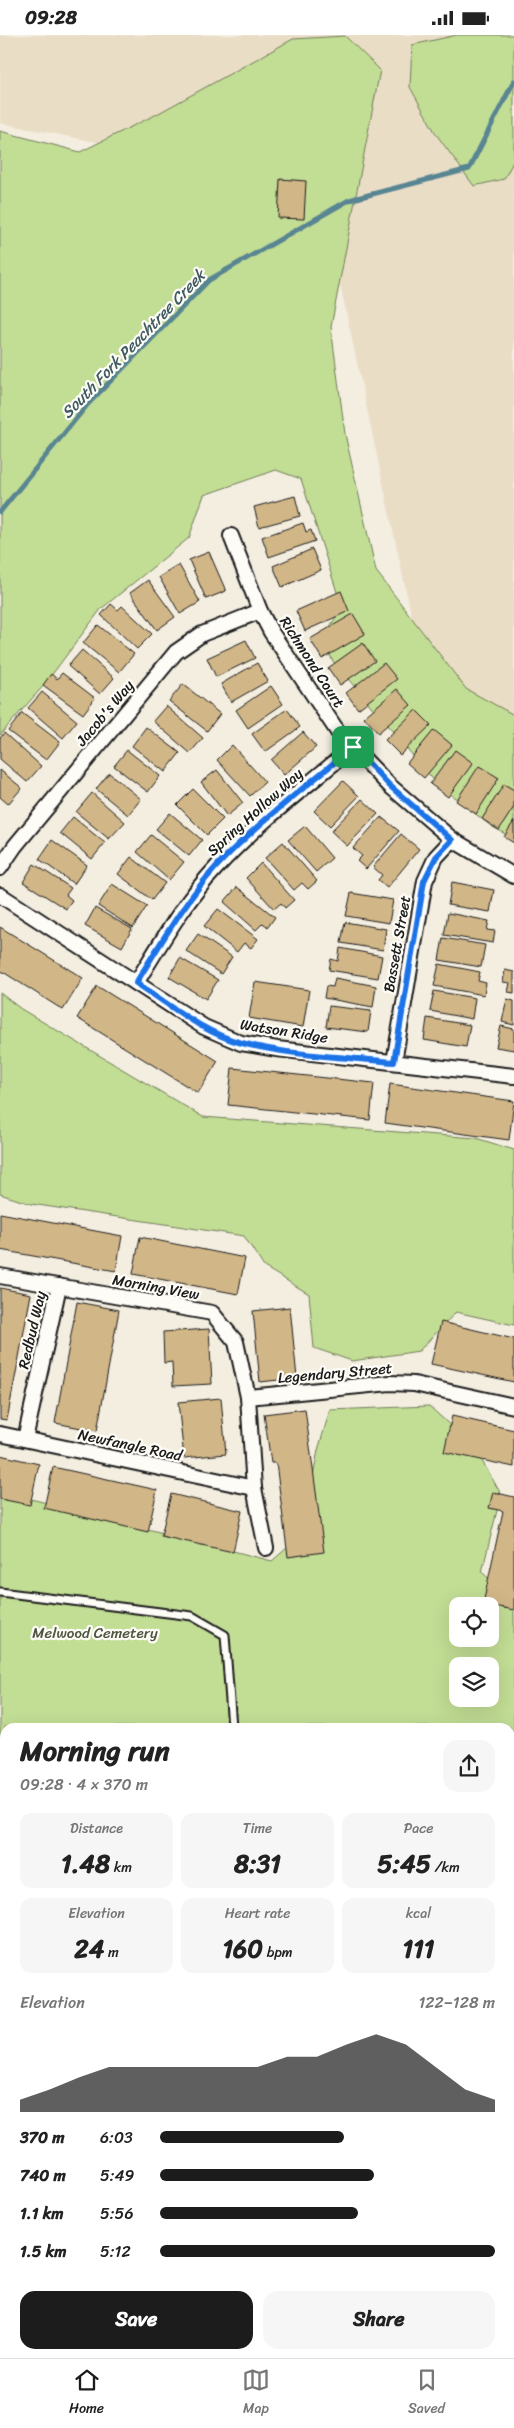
<!DOCTYPE html>
<meta charset="utf-8">
<style>
body{margin:0;font-family:Sriracha,sans-serif;background:#f6f6f6;color:#222;height:100vh;display:flex;flex-direction:column;font-size:19px;white-space:nowrap}
*{box-sizing:border-box;margin:0}
p{font-size:16px;color:#767676}
.icon{flex:none;width:28px;height:28px;fill:none;stroke:currentColor;stroke-width:2;stroke-linecap:round;stroke-linejoin:round}
.map{position:relative;flex:1;overflow:hidden}
.panel{position:absolute;left:0px;top:1688px;width:515px;height:636px;display:flex;flex-direction:column;background:#fff;border-radius:15px 15px 0 0;box-shadow:0 5px 20px #0002}
.panel>*{flex:none}
.fabs{position:absolute;left:449px;top:1562px;display:grid;gap:10px}
.fabs a{display:grid;place-items:center;width:50px;height:50px;border-radius:10px;background:#fff;box-shadow:0 5px 20px #0002;font-size:25px}
.pin{position:absolute;display:grid;place-items:center;width:42px;height:42px;color:#fff;margin:-21px;border-radius:10px;box-shadow:0 2px 8px #0006}
.round{display:grid;place-items:center;flex:none;width:52px;height:52px;border-radius:15px;background:#f6f6f6}
.head{display:flex;align-items:center;justify-content:space-between;height:85px;padding:0 20px}
h1{font-size:28px;font-weight:700;line-height:38px}
.stats{display:grid;grid-template-columns:repeat(3,1fr);gap:8px;height:85px;padding:5px 20px}
.stats div{display:grid;align-content:center;border-radius:12px;background:#f6f6f6;text-align:center}
.stats b{font-size:25px;font-weight:700}
.stats small{font-size:14px;font-weight:400}
.stats p{font-size:14px}
.chart{height:140px;padding:10px 20px}
.chart p{display:flex;justify-content:space-between}
.chart svg{width:100%;height:90px;margin-top:5px;fill:#1c1c1c;opacity:.7}
.button{display:flex;gap:10px;margin-top:auto;padding:10px 20px}
.button a{flex:1;height:58px;border-radius:15px;background:#1c1c1c;color:#fff;font-size:20px;font-weight:700;line-height:58px;text-align:center}
.button a+a{background:#f6f6f6;color:#222}
ul{padding:0 20px;list-style:none;font-size:16px}
li{display:grid;grid-template-columns:80px 60px 1fr;align-items:center;height:38px}
li i{height:12px;border-radius:6px;background:#1c1c1c}
.status{display:flex;justify-content:space-between;align-items:center;height:35px;padding:0 25px;background:#fff;direction:ltr}
.status svg{height:14px;fill:currentColor}
.menu{display:flex;justify-content:space-around;align-items:center;height:70px;border-top:1px solid #e0e0e0;background:#fff;font-size:14px;color:#767676}
.menu a{display:grid;justify-items:center;gap:2px}
.menu .selected{color:#1c1c1c}
.map>svg:first-child{display:block}
.built{fill:#eaddc6}
.green{fill:#c2dd94;stroke:#6f7c58;fill-rule:evenodd}
.lines{fill:none;stroke-linecap:round;stroke-linejoin:round}
.stream{stroke:#598592;stroke-width:5}
.building{fill:#d1b687;stroke:#1c1c1c}
.service-casing{stroke:#1c1c1c;stroke-width:11}
.minor-casing{stroke:#1c1c1c;stroke-width:18}
.secondary-casing{stroke:#1c1c1c;stroke-width:24}
.path{stroke:#1c1c1c;stroke-width:3;stroke-dasharray:4 4;stroke-linecap:butt}
.service{stroke:#fdfcf7;stroke-width:7}
.minor{stroke:#fdfcf7;stroke-width:14}
.secondary{stroke:#fdfcf7;stroke-width:20}
.rail{stroke:#1c1c1c;stroke-width:4;stroke-dasharray:8 4;stroke-linecap:butt}
.route-casing{stroke:#fff;stroke-width:10}
.route{stroke:#1a73e8;stroke-width:6}
.labels{text-anchor:middle;dominant-baseline:central;stroke-width:4.5;stroke-linejoin:round;paint-order:stroke}
.street-label{font-size:15px;fill:#1c1c1c;stroke:#fdfcf7}
.park-label{font-size:15px;fill:#4e5640;stroke:#fdfcf7}
.water-label{font-size:16px;font-style:italic;fill:#3f5961;stroke:#fdfcf7}
</style>
<div class="status"><b>09:28</b><svg viewBox="0 0 49 12"><path d="M0 12V9h3v3zM5 12V6h3v6zM10 12V3h3v9zM15 12V0h3v12zM26 1h20v11H26zM47 4h2v5h-2z"/></svg></div>
<div class="map">
<svg width="514" height="2323" viewBox="0 0 514 2323">
<rect width="100%" height="100%" fill="#f4eee1"/>
<filter id="ink" filterUnits="userSpaceOnUse"><feTurbulence type="fractalNoise" baseFrequency=".02" numOctaves="2"/><feDisplacementMap in="SourceGraphic" scale="10" xChannelSelector="R" yChannelSelector="G"/><feConvolveMatrix kernelMatrix="1 2 1 2 8 2 1 2 1" color-interpolation-filters="sRGB"/></filter>
<g filter="url(#ink)">
<polygon class="built" points="0,0 514,0 514,743 443,728 319,151 0,88"/>
<g class="green">
<polygon points="457,0 514,0 514,125 504,144 474,151 436,99 410,52 412,10"/>
<polygon points="345,1 380,35 331,292 345,399 376,536 466,654 514,680 514,804 491,791 437,749 332,625 323,602 342,573 301,444 276,435 204,460 189,503 101,574 45,649 0,700 0,96 80,117 157,79 293,4"/>
<polygon points="0,958 21,974 203,1082 476,1103 514,1115 514,1290 456,1277 419,1316 352,1326 314,1313 309,1259 264,1232 244,1201 31,1169 0,1159"/>
<path d="M429,1371L474,1412L501,1459L482,1537L514,1568V2025L510,2027V1692H5V2292L0,2294V1456L272,1526L302,1500L318,1415L330,1375ZM458,1571H490V1604H458ZM458,1631H490V1664H458Z"/>
</g>
<g class="lines">
<polyline class="stream" points="0,477 88,369 209,245 349,165 469,134 514,46"/>
</g>
<g class="building">
<polygon points="280,144 306,146 304,184 278,183"/>
<polygon points="295,461 300,481 259,492 254,472"/>
<polygon points="303,488 306,497 311,495 315,506 269,522 262,502"/>
<polygon points="312,514 321,535 282,552 273,531"/>
<polygon points="209,517 226,556 206,564 189,525"/>
<polygon points="179,530 200,567 180,579 159,542"/>
<polygon points="148,545 175,582 157,595 130,558"/>
<polygon points="341,556 349,576 305,596 296,576"/>
<polygon points="111,569 118,575 122,571 152,599 137,614 101,580"/>
<polygon points="353,579 365,599 322,624 310,604"/>
<polygon points="98,590 134,619 119,637 83,608"/>
<polygon points="246,605 255,623 216,642 207,623"/>
<polygon points="363,608 375,626 340,650 328,633"/>
<polygon points="82,615 114,643 100,659 68,631"/>
<polygon points="257,628 268,646 231,667 221,649"/>
<polygon points="384,628 397,644 358,674 346,658"/>
<polygon points="62,638 95,663 83,679 43,650 51,639 57,644"/>
<polygon points="183,649 220,679 207,696 169,666"/>
<polygon points="271,651 283,669 248,693 236,675"/>
<polygon points="397,654 411,670 378,698 364,682"/>
<polygon points="42,657 77,686 63,703 28,673"/>
<polygon points="166,671 203,703 190,718 153,686"/>
<polygon points="287,674 300,692 265,717 252,699"/>
<polygon points="416,675 431,690 400,720 385,705"/>
<polygon points="22,678 60,707 46,725 8,696"/>
<polygon points="146,692 180,718 165,737 132,711"/>
<polygon points="434,695 452,710 424,743 407,728"/>
<polygon points="303,697 316,712 284,740 271,725"/>
<polygon points="4,698 41,731 27,747 0,724 0,703"/>
<polygon points="232,710 265,747 250,761 217,725"/>
<polygon points="127,715 160,741 148,757 114,731"/>
<polygon points="455,715 473,728 448,762 430,749"/>
<polygon points="479,731 499,743 476,779 456,766"/>
<polygon points="0,735 22,753 8,769 0,762"/>
<polygon points="217,735 243,768 227,781 201,747"/>
<polygon points="109,738 141,764 128,780 96,754"/>
<polygon points="343,746 359,761 330,791 314,776"/>
<polygon points="504,749 514,755 514,772 499,795 482,784"/>
<polygon points="193,754 223,784 207,800 177,770"/>
<polygon points="92,758 125,787 109,804 76,777"/>
<polygon points="362,764 378,779 347,811 331,796"/>
<polygon points="170,778 202,805 189,821 156,794"/>
<polygon points="73,782 105,808 92,824 60,798"/>
<polygon points="381,782 399,796 366,834 357,826 362,821 353,813"/>
<polygon points="514,786 514,808 504,802"/>
<polygon points="305,791 332,823 316,837 288,805"/>
<polygon points="401,799 419,814 387,853 378,845 382,840 373,832"/>
<polygon points="151,800 184,827 169,845 137,817"/>
<polygon points="52,805 87,830 74,849 39,824"/>
<polygon points="283,807 317,846 308,854 302,848 294,855 265,823"/>
<polygon points="131,822 165,848 152,865 118,839"/>
<polygon points="261,828 294,865 285,873 281,868 274,874 246,843"/>
<polygon points="34,829 71,853 66,860 72,865 66,874 23,847"/>
<polygon points="452,847 494,855 490,877 448,870"/>
<polygon points="112,849 147,871 133,893 98,871"/>
<polygon points="237,852 275,882 268,892 263,888 256,895 224,867"/>
<polygon points="351,858 393,865 389,888 346,881"/>
<polygon points="95,873 132,894 122,912 85,891"/>
<polygon points="218,874 258,904 251,913 244,908 237,917 204,891"/>
<polygon points="448,878 489,886 487,895 495,896 493,908 444,900"/>
<polygon points="345,887 386,894 383,915 341,908"/>
<polygon points="0,892 83,943 63,975 0,935"/>
<polygon points="198,899 232,922 221,939 186,916"/>
<polygon points="443,903 485,910 481,932 439,925"/>
<polygon points="340,913 382,921 378,943 329,935 331,924 338,926"/>
<polygon points="180,923 218,945 206,964 169,942"/>
<polygon points="439,929 480,937 478,946 486,948 484,960 434,951"/>
<polygon points="505,935 514,937 514,958 508,957 510,948 503,947"/>
<polygon points="335,943 376,951 373,972 324,963 326,951 333,952"/>
<polygon points="255,947 309,955 303,992 249,983"/>
<polygon points="97,951 218,1026 198,1058 77,983"/>
<polygon points="434,956 475,963 472,984 430,976"/>
<polygon points="507,964 514,966 514,990 502,987"/>
<polygon points="329,971 371,976 368,997 326,992"/>
<polygon points="427,983 470,990 466,1012 424,1005"/>
<polygon points="501,991 514,994 514,1015 496,1012"/>
<polygon points="232,1033 374,1048 370,1085 228,1070"/>
<polygon points="390,1049 514,1066 509,1105 385,1088"/>
<polygon points="0,1178 122,1201 116,1236 0,1215"/>
<polygon points="140,1202 245,1223 238,1259 133,1239"/>
<polygon points="0,1253 31,1259 7,1385 0,1384"/>
<polygon points="77,1267 119,1275 97,1396 55,1388"/>
<polygon points="290,1272 297,1343 260,1347 253,1276"/>
<polygon points="441,1287 514,1304 514,1347 431,1329"/>
<polygon points="209,1294 212,1349 173,1351 172,1327 164,1328 163,1297"/>
<polygon points="221,1363 226,1419 184,1423 178,1367"/>
<polygon points="305,1374 324,1517 288,1522 276,1428 271,1428 264,1379"/>
<polygon points="452,1381 514,1395 514,1432 444,1417"/>
<polygon points="0,1420 39,1429 30,1470 0,1464"/>
<polygon points="53,1432 157,1455 148,1497 44,1473"/>
<polygon points="493,1457 514,1462 514,1575 483,1569 503,1476 489,1473"/>
<polygon points="171,1459 242,1476 233,1517 161,1501"/>
</g>
<g class="lines">
<defs>
<g id="service">
<polyline points="0,1557 192,1581 225,1600 232,1692"/>
<polyline points="0,1757 5,1757"/>
<polyline points="510,1834 514,1833"/>
<polyline points="0,1909 5,1911"/>
<polyline points="0,1971 5,1977"/>
<polyline points="0,2114 5,2129"/>
<polyline points="0,2272 5,2270"/>
<polyline points="510,2310 514,2308"/>
<polyline points="501,2319 502,2323"/>
</g>
<g id="minor">
<polyline points="231,501 260,576 271,597 338,697 390,751 453,805 514,841"/>
<polyline points="0,833 15,811 176,617 202,599 260,576"/>
<polyline points="0,860 204,992 241,1008 277,1014 514,1041"/>
<path d="M136,948C161,908 184,867 216,833C257,788 307,751 353,712"/>
<polyline points="394,1027 425,846 436,822 452,805"/>
<polyline points="0,1241 212,1278 236,1307 248,1362 254,1453 266,1513"/>
<polyline points="248,1362 390,1348 414,1349 514,1371"/>
<polyline points="0,1399 254,1453"/>
<polyline points="25,1404 59,1251"/>
<polyline points="510,2260 514,2258"/>
<polyline points="382,2323 391,2319"/>
</g>
<g id="secondary">
<polyline points="510,2090 514,2088"/>
<polyline points="42,2323 51,2319"/>
</g>
</defs>
<use href="#service" class="service-casing"/>
<use href="#minor" class="minor-casing"/>
<use href="#secondary" class="secondary-casing"/>
<g class="path">
<polyline points="510,2060 514,2058"/>
<polyline points="3,2323 12,2319"/>
</g>
<use href="#service" class="service"/>
<use href="#minor" class="minor"/>
<use href="#secondary" class="secondary"/>
<g class="rail">
<polyline points="510,2186 514,2184"/>
<polyline points="237,2323 245,2319"/>
</g>
</g>
</g>
<g class="lines" filter="url(#ink)">
<defs>
<path id="route" d="M353,712L390,751L452,805L436,822L424,846L394,1027C344,1022 291,1021 242,1008C203,998 169,969 136,948C161,908 184,867 216,832C257,788 307,751 353,712Z"/>
</defs>
<use href="#route" class="route-casing"/>
<use href="#route" class="route"/>
</g>
<g class="labels">
<g class="street-label">
<text transform="translate(312 627) rotate(57)">Richmond Court</text>
<text transform="translate(105 678) rotate(-50)">Jacob's Way</text>
<text transform="translate(255 777) rotate(-42)">Spring Hollow Way</text>
<text transform="translate(397 909) rotate(-80)">Bassett Street</text>
<text transform="translate(284 996) rotate(9)">Watson Ridge</text>
<text transform="translate(156 1252) rotate(10)">Morning View</text>
<text transform="translate(32 1295) rotate(-77)">Redbud Way</text>
<text transform="translate(335 1338) rotate(-5)">Legendary Street</text>
<text transform="translate(130 1410) rotate(12)">Newfangle Road</text>
</g>
<g class="park-label">
<text x="95" y="1598">Melwood Cemetery</text>
</g>
<g class="water-label">
<text transform="translate(133 309) rotate(-46)">South Fork Peachtree Creek</text>
</g>
</g>
</svg>
<div class="fabs">
<a><svg class="icon" aria-label="locate" viewBox="0 0 24 24"><circle cx="12" cy="12" r="6"/><path d="M12 2v4M12 18v4M2 12h4M18 12h4"/></svg></a>
<a><svg class="icon" aria-label="layers" viewBox="0 0 24 24"><path d="M12 4l9 5-9 5-9-5zM3 14l9 5 9-5"/></svg></a>
</div>
<div class="pin" style="left:353px;top:712px;background:#1e9e55"><svg class="icon" aria-label="arrive" viewBox="0 0 24 24"><path d="M6 21V4h12l-3 4 3 4H6"/></svg></div>
<section class="panel">
<div class="head"><div><h1>Morning run</h1><p>09:28 · 4 × 370 m</p></div><a class="round"><svg class="icon" aria-label="share" viewBox="0 0 24 24"><path d="M12 15V3M7 8l5-5 5 5M5 13v7h14v-7"/></svg></a></div>
<div class="stats">
<div><p>Distance</p><b>1.48<small> km</small></b></div>
<div><p>Time</p><b>8:31</b></div>
<div><p>Pace</p><b>5:45<small> /km</small></b></div>
</div>
<div class="stats">
<div><p>Elevation</p><b>24<small> m</small></b></div>
<div><p>Heart rate</p><b>160<small> bpm</small></b></div>
<div><p>kcal</p><b>111</b></div>
</div>
<div class="chart"><p><span>Elevation</span>122–128 m</p>
<svg viewBox="0 0 160 44" preserveAspectRatio="none"><path d="M0 44V38L10 33L20 27L30 22L40 22L50 22L60 22L70 22L80 22L90 17L100 17L110 11L120 6L130 11L140 22L150 33L160 38V44z"/></svg>
</div>
<ul>
<li><b>370 m</b>6:03<i style="width:55%"></i></li>
<li><b>740 m</b>5:49<i style="width:64%"></i></li>
<li><b>1.1 km</b>5:56<i style="width:59%"></i></li>
<li><b>1.5 km</b>5:12<i style="width:100%"></i></li>
</ul>
<div class="button"><a>Save</a><a>Share</a></div>
</section>
</div>
<nav class="menu">
<a class="selected"><svg class="icon" aria-label="home" viewBox="0 0 24 24"><path d="M3 11l9-7 9 7M6 9v11h12V9"/></svg>Home</a>
<a><svg class="icon" aria-label="map" viewBox="0 0 24 24"><path d="M3 6l6-2 6 2 6-2v14l-6 2-6-2-6 2zM9 4v14M15 6v14"/></svg>Map</a>
<a><svg class="icon" aria-label="saved" viewBox="0 0 24 24"><path d="M7 4h10v16l-5-4-5 4z"/></svg>Saved</a>
</nav>
